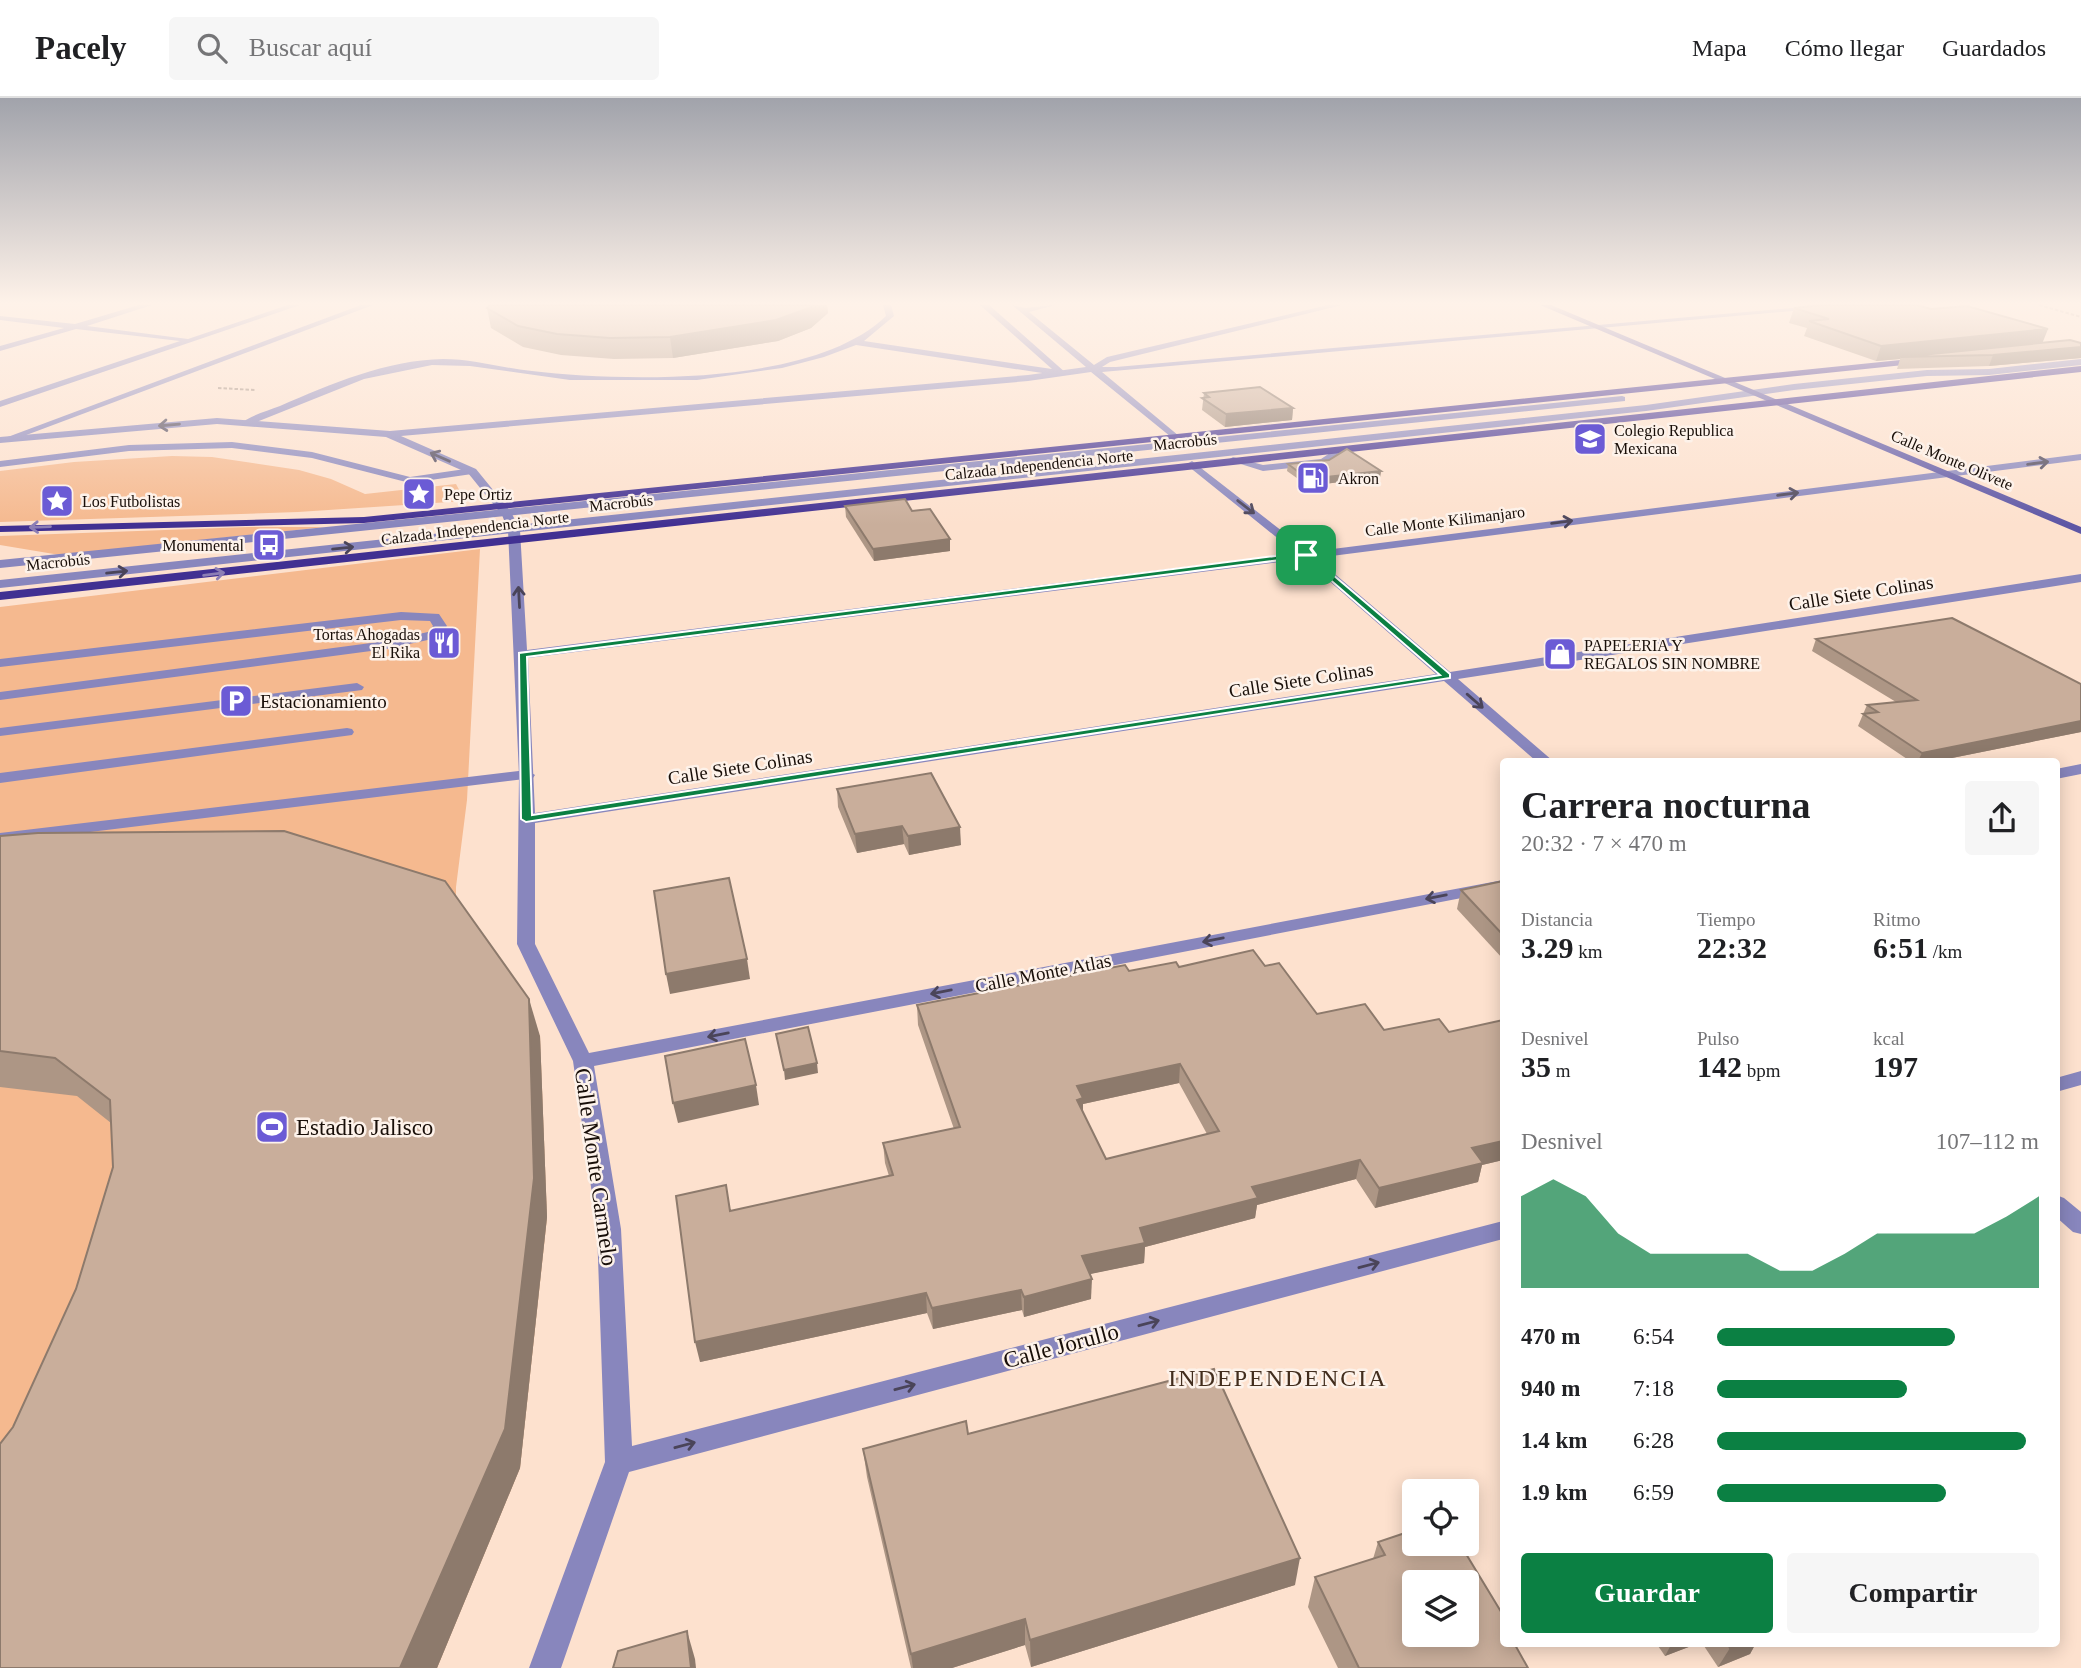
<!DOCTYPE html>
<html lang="es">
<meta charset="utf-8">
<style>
body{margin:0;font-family:Georgia,serif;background:#f6f6f6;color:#202124;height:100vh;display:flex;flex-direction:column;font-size:26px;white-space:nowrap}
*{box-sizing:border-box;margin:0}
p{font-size:23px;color:#757577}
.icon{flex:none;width:38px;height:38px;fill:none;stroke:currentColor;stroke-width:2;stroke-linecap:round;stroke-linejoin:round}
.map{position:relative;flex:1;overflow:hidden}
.details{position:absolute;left:1500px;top:660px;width:560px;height:889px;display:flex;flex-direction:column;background:#fff;border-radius:7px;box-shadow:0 4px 18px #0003}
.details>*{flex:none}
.buttons{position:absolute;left:1402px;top:1381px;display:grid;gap:14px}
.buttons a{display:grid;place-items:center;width:77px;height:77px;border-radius:7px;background:#fff;box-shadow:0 4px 18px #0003;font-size:35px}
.pin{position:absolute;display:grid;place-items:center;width:60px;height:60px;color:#fff;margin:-30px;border-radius:14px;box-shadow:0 4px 10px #0006}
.round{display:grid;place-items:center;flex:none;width:74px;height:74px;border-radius:7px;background:#f6f6f6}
.summary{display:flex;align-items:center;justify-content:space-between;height:119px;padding:0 21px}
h1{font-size:38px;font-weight:800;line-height:52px}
.metrics{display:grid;grid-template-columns:repeat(3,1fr);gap:10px;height:119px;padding:7px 21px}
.metrics div{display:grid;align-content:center}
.metrics b{font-size:30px;font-weight:800}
.metrics small{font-size:19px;font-weight:400}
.metrics p{font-size:19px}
.chart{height:196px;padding:14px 21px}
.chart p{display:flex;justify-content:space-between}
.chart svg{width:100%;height:126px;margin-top:7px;fill:#0b8043;opacity:.7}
.cta{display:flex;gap:14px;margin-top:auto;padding:14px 21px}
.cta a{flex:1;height:80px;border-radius:7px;background:#0b8043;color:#fff;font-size:28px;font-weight:800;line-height:80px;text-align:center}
.cta a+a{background:#f6f6f6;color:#202124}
ul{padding:0 21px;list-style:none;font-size:23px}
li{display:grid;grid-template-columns:112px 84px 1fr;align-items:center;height:52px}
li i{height:18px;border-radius:9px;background:#0b8043}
header{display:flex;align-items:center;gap:42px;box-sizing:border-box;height:98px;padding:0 35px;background:#fff;border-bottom:2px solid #e0e0e0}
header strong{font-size:33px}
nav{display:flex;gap:38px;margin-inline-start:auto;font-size:24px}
.search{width:490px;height:63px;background:#f6f6f6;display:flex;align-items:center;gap:18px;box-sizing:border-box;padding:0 24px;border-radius:7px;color:#757577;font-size:26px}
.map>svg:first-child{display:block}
.green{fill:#f5b98f}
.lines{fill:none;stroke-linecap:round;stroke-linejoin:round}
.path{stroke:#a18c7e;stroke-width:2;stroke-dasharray:3.5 2;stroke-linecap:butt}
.lane{fill:#8886bd;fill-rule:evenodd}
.street{fill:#8886bd;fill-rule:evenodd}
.secondary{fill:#5d56a5;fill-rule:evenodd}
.primary{fill:#413092;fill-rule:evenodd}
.wall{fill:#ad9685;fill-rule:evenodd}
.shaded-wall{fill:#8d7a6c}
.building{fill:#c9ae9b;stroke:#8d7a6c;stroke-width:2;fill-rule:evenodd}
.oneway{stroke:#4a4459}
.oneway2{stroke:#8c7eb5}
.route{fill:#0b8043;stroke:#fff;stroke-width:2;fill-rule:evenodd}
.labels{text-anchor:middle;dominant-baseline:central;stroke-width:5;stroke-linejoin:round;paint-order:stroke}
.far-poi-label{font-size:16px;fill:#180e08;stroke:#fdf2ea;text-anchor:start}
.far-street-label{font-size:16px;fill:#180e08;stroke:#fdf2ea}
.street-label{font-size:19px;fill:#180e08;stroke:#fdf2ea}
.poi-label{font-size:19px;fill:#180e08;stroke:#fdf2ea;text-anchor:start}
.near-poi-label{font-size:23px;fill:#180e08;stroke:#fdf2ea;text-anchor:start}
.near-street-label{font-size:23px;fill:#180e08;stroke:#fdf2ea}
.near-neighbourhood-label{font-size:24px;letter-spacing:2px;fill:#422d1d;stroke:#fdf2ea}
</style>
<header>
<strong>Pacely</strong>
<div class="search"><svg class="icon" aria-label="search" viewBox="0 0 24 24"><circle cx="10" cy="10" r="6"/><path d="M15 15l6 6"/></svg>Buscar aquí</div>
<nav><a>Mapa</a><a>Cómo llegar</a><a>Guardados</a></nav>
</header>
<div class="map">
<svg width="2081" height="1570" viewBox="0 0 2081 1570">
<rect width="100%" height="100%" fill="#fde1ce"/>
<g class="green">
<polygon points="172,358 212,359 299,372 331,381 365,396 456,386 465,403 298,414 0,424 0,373 74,364"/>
<polygon points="248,429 325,429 60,457 0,447 0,438"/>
<polygon points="480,451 467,702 456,789 456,818 540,938 547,1120 520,1370 437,1570 0,1570 0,509"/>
</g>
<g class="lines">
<g class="path">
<polyline points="2039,207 2081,219"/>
<polyline points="218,290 255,292"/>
</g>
<g class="lane">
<polygon points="361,207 373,207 13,342 5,340"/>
<path d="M883,207H891L894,218L864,243L1052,271L980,207H989L1066,275L1062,278L856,247L824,259L782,270L697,282H570L470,268L432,267L364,281L249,327L241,325C252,317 267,313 280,308C331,286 386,262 443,261C473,261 502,270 532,273C627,284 814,288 886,218Z"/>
<polygon points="2081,261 2081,267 1989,277 1927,278 1794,292 1646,313 0,490 0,482 1646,307 1794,286 1927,272 1989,271"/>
<polygon points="1622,298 1625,299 1625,303 0,470 0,462"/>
<polygon points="232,344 312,354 410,379 472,370 477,373 472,376 410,385 312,360 232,350 129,353 0,369 0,363 129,347"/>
<polygon points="1339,349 1348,351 1328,366 1263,373 1228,362 1233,359 1263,367 1321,361"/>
<polygon points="401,514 439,516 447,528 437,540 386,551 0,602 0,594 386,543 428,534 433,528 430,523 401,522 0,569 0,561"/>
<polygon points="357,585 364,589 362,592 0,638 0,630"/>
<polygon points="347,630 352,631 354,634 352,637 0,685 0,675"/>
<polygon points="527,672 535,677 533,680 0,745 0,735"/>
</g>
<g class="street">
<polygon points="139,207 152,207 87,228 188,241 288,207 300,207 0,309 0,303 180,243 76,231 0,253 0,248 64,230 0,222 0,218 75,226"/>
<path d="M1012,207L1025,210L1055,207L1029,214L1094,267L1107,259L1328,207H1342L1110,264L1102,269H1116L1827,207H1859L1102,274L1179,338V342L1176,343L1091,274L1028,283L401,338L476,371L511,414L520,432L527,552L1296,455L1188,368L1187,366L1192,363L1309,454L2081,356V362L1316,460L1450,574L2081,476V484L1458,581L1553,663H1536L1444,583L535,725V846L589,955L1503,782V792L594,968L621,1131L632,1348L1503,1123V1141L629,1374L561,1570H529L605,1364L597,1131L573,963L517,846L519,677L508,432L502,417L468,375L386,339L217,326L0,345V339L217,320L390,333L1028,277L1086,269ZM1304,461L1436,576L535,715L528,560Z"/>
<polygon points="2081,666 2081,676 2056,681 2056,671"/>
<polygon points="2081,973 2081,987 2056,994 2056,980"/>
<polygon points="2056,1097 2064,1100 2081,1114 2081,1136 2073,1134 2056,1119"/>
</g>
<polygon class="secondary" points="1540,207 1551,207 2081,429 2081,436"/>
<g class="primary">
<polygon points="1920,260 1923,265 364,425 0,434 0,428 364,419"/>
<polygon points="2081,268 2081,274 0,502 0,494"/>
</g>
</g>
<g class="wall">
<polygon points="490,207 827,207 828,215 811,230 778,243 673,260 614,261 561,257 523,249 491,230 487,210"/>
<polygon points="1794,210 2042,245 2081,245 2081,260 1989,268 1897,271 1900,261 1876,263 1804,238 1807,230 1789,225"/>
<polygon points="1204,295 1293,310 1292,322 1225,329 1202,312"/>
<polygon points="1329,362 1381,373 1380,379 1308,388 1287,373 1288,366"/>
<polygon points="845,408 912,413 950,441 950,453 874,463 846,419"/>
<polygon points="1816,541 2081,586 2081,634 1937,663 1910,663 1858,628 1867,607 1896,604 1812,553"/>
<polygon points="837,691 961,747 909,757 904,746 857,755 838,709"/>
<polygon points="0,738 540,938 547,1119 520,1370 437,1570 0,1570 13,1329 76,1191 113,1069 111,1025 77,998 0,989"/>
<polygon points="1503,783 1503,861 1457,811 1461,792"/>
<path d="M1265,868L1317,916L1384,932L1449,934L1503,922V1062L1482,1067L1478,1084L1375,1110L1356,1081L1257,1107L1255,1120L1145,1149L1144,1165L1089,1176L1091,1201L1024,1219L1022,1212L933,1231L927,1215L700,1264L731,1113L889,1078L885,1065L883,1045L954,1031L918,927L917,907L1129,873L1179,869ZM1179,985L1207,1036L1106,1061L1083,1014V1006Z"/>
<polygon points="968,1336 1295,1487 1031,1569 1025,1547 952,1570 911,1570 867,1379 863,1351"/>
<polygon points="1378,1444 1503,1545 1528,1570 1338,1570 1308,1509 1315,1479 1373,1461"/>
<polygon points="1656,1545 1699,1545 1665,1558"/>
<polygon points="1702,1545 1756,1545 1750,1556 1718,1569"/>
</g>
<g class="shaded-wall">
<polygon points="812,207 827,207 828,215 811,230 778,243 673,260 670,239"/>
<polygon points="2048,231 2042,246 1901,259 1900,261 1876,263 1881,248"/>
<polygon points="2081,249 2081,260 1989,268 1993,257"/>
<polygon points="1293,310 1292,322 1225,329 1226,316"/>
<polygon points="1381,373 1380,379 1308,388 1308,381"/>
<polygon points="950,441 950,453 874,463 873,451"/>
<polygon points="2081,623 2081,634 1937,663 1918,663 1922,655"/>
<polygon points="902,728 904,746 857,755 855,736"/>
<polygon points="960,729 961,747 909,757 908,738"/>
<polygon points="747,861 750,881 670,896 666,876"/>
<polygon points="529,901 540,938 547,1119 520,1370 437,1570 400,1570"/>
<polygon points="817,965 818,975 785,982 784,972"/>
<polygon points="1180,966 1179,985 1083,1006 1083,1020 1076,1007 1077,988"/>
<polygon points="756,987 759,1007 678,1025 673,1005"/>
<polygon points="1503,1043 1503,1062 1482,1067 1478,1084 1375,1110 1379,1090 1472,1050"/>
<polygon points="1360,1062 1356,1081 1257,1107 1255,1120 1145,1149 1144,1165 1081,1178 1082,1158 1140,1130 1252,1089"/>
<polygon points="1092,1181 1091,1201 1024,1219 1024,1199"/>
<polygon points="1021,1192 1022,1212 933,1231 932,1210"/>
<polygon points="926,1195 927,1215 700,1264 695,1244"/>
<polygon points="1300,1460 1295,1487 1031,1569 1030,1542"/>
<polygon points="1025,1521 1025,1547 952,1570 913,1570 911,1556"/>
<polygon points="687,1533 695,1561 696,1570 691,1570"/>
<polygon points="1672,1545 1699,1545 1665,1558"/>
<polygon points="1740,1545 1756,1545 1750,1556 1718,1569 1730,1550"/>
</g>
<g class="building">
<polygon points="490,207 812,207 809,210 776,222 670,239 610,240 557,236 518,228 487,210"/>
<polygon points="1822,207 1917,207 1931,211 1967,208 2048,231 1881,248 1809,223 1829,221 1794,210"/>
<polygon points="2070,242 2081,245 2081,249 1993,257 1901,259"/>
<polygon points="1260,289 1293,310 1226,316 1202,300 1209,299 1204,295"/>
<polygon points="1347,351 1381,373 1308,381 1288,366 1329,362"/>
<polygon points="905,401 912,413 930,411 950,441 873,451 845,408"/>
<polygon points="1952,520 2081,586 2081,623 1922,655 1863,616 1878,614 1867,607 1917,602 1816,541"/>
<polygon points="931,675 960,729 908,738 902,728 855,736 837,691"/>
<polygon points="284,733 445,783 529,901 534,1080 505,1331 400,1570 0,1570 0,1346 13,1329 76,1191 113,1069 110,1002 55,960 0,953 0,738 38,735"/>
<polygon points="729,780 747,861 666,876 654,793"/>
<polygon points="1503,783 1503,837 1461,792"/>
<path d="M1253,852L1265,868L1279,865L1317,916L1365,906L1384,932L1439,921L1449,934L1503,922V1043L1472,1050L1483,1065L1379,1090L1360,1062L1252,1089L1258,1100L1140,1130L1145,1145L1082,1158L1092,1181L1024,1199L1021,1192L932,1210L926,1195L695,1244L676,1098L726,1087L730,1113L893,1077L883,1045L960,1029L917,907L1125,867L1129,873L1176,864L1179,869ZM1180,966L1219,1033L1106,1061L1077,1002L1083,1000L1077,988Z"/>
<polygon points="808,929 817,965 784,972 776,936"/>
<polygon points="745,941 756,987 673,1005 665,958"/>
<polygon points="1214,1271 1300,1460 1030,1542 1025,1521 911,1556 863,1351 966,1323 968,1336"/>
<path d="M1414,1432V1446H1460L1503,1517V1545H1514L1528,1570H1359L1315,1479L1385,1457L1378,1444ZM1414,1484H1466V1536H1414Z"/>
<polygon points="687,1533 691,1570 613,1570 618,1553"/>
<polygon points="1727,1545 1740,1545 1730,1550"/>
</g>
<defs><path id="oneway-shaft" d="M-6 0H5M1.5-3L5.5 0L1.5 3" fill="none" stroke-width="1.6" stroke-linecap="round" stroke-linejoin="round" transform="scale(1.75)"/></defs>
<g class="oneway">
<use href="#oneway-shaft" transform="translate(169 327) rotate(175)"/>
<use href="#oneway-shaft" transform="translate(440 359) rotate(-156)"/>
<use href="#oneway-shaft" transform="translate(2038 365) rotate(-7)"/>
<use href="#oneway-shaft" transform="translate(1788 396) rotate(-7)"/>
<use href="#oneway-shaft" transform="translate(1246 409) rotate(38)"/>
<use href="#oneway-shaft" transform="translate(1562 424) rotate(-7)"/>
<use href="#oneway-shaft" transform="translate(343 450) rotate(-6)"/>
<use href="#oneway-shaft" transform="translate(117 474) rotate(-6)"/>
<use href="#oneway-shaft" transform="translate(519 499) rotate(-93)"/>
<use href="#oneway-shaft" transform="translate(1475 603) rotate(41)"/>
<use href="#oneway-shaft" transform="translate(1436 799) rotate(169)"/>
<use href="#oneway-shaft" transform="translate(1213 842) rotate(169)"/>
<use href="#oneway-shaft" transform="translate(941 894) rotate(169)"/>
<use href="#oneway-shaft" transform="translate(718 937) rotate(169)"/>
<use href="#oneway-shaft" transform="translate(1369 1167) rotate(-15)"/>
<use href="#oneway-shaft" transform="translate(1149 1225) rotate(-15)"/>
<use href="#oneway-shaft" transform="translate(905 1289) rotate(-15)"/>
<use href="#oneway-shaft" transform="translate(685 1347) rotate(-15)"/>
</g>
<g class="oneway2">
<use href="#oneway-shaft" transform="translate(40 429) rotate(178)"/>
<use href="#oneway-shaft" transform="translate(214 476) rotate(-7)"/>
</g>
<linearGradient id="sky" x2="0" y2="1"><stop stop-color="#a1a3ab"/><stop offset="0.48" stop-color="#fef2e9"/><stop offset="1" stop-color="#fef2e9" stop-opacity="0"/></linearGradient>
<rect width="2081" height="427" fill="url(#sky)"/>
<path class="route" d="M1306,454L1450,576V580L526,724L521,721L519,555ZM1304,459L1440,577L532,717L527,559Z"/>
<defs>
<symbol id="university-square" viewBox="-11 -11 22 22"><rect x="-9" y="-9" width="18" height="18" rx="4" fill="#6b5bd5" stroke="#fdf2ea"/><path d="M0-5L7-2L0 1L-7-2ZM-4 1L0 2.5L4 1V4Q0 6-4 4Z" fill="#fff"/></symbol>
<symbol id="fuel-square" viewBox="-11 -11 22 22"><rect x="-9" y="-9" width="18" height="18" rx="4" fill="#6b5bd5" stroke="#fdf2ea"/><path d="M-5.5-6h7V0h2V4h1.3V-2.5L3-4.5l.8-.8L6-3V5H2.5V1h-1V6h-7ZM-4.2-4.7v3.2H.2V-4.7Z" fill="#fff"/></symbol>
<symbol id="sight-square" viewBox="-11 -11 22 22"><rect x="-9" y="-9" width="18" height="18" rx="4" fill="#6b5bd5" stroke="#fdf2ea"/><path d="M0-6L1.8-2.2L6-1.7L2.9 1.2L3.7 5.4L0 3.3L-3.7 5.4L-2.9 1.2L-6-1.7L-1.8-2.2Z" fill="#fff"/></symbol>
<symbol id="bus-square" viewBox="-11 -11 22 22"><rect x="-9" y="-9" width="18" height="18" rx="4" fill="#6b5bd5" stroke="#fdf2ea"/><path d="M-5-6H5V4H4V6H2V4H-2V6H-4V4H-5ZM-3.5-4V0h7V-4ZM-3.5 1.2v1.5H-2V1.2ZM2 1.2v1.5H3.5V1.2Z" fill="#fff"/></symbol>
<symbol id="restaurant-square" viewBox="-11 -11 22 22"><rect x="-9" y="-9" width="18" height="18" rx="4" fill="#6b5bd5" stroke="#fdf2ea"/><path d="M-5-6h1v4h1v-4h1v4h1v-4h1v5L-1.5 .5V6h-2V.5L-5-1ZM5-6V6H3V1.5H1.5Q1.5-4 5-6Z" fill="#fff"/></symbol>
<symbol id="shop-square" viewBox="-11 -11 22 22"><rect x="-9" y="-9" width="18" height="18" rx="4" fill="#6b5bd5" stroke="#fdf2ea"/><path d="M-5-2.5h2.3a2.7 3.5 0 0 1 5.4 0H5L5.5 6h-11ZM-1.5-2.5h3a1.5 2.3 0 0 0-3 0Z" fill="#fff"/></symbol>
<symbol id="parking-square" viewBox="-11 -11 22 22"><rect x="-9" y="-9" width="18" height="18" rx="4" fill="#6b5bd5" stroke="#fdf2ea"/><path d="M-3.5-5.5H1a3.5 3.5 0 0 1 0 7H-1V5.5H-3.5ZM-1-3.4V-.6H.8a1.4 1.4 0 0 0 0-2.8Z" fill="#fff"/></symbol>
<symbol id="stadium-square" viewBox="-11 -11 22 22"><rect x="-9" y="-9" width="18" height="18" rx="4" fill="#6b5bd5" stroke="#fdf2ea"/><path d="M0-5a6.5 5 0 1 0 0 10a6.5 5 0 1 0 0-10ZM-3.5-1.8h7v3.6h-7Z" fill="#fff"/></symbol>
</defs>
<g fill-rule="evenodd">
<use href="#university-square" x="1571" y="322" width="38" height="38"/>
<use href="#fuel-square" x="1294" y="361" width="38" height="38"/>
<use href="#sight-square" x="400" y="377" width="38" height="38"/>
<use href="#sight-square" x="38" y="384" width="38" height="38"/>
<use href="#bus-square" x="250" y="428" width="38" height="38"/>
<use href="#restaurant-square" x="425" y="526" width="38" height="38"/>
<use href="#shop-square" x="1541" y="537" width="38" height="38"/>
<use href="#parking-square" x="217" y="584" width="38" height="38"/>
<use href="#stadium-square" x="253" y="1010" width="38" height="38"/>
</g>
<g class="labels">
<g class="far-poi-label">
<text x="1614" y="332">Colegio Republica<tspan x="1614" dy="18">Mexicana</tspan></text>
<text x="1338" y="380">Akron</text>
<text x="444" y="396">Pepe Ortiz</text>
<text x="82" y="403">Los Futbolistas</text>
<text x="244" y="447" text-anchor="end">Monumental</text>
<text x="420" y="536" text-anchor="end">Tortas Ahogadas<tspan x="420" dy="18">El Rika</tspan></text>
<text x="1584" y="547">PAPELERIA Y<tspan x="1584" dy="18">REGALOS SIN NOMBRE</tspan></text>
</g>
<g class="far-street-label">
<text transform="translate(1185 344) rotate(-6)">Macrobús</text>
<text transform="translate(1952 362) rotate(23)">Calle Monte Olivete</text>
<text transform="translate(1039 367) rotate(-6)">Calzada Independencia Norte</text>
<text transform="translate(621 405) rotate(-6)">Macrobús</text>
<text transform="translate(1445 423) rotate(-7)">Calle Monte Kilimanjaro</text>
<text transform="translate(475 430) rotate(-7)">Calzada Independencia Norte</text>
<text transform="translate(58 464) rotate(-6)">Macrobús</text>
</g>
<g class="street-label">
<text transform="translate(1861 495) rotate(-9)">Calle Siete Colinas</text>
<text transform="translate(1301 582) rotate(-9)">Calle Siete Colinas</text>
<text transform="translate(740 669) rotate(-9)">Calle Siete Colinas</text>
<text transform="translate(1043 875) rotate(-11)">Calle Monte Atlas</text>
</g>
<g class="poi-label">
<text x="260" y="603">Estacionamiento</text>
</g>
<g class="near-poi-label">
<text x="296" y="1029">Estadio Jalisco</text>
</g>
<g class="near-street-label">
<text transform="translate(596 1069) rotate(82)">Calle Monte Carmelo</text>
<text transform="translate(1061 1248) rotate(-15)">Calle Jorullo</text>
</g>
<g class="near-neighbourhood-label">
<text x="1278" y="1280">INDEPENDENCIA</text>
</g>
</g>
</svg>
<div class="buttons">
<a><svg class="icon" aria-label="locate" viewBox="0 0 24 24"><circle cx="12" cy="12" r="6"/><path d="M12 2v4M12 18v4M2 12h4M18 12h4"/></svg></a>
<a><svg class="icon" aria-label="layers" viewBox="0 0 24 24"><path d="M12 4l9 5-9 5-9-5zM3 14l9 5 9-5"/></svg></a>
</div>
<div class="pin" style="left:1306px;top:457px;background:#1e9e55"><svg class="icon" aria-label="arrive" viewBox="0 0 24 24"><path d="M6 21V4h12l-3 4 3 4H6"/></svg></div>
<section class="details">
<div class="summary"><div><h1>Carrera nocturna</h1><p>20:32 · 7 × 470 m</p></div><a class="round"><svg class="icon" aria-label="share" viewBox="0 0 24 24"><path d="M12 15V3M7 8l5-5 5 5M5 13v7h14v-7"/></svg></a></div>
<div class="metrics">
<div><p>Distancia</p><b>3.29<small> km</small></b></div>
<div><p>Tiempo</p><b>22:32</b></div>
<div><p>Ritmo</p><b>6:51<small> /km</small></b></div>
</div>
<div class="metrics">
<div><p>Desnivel</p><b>35<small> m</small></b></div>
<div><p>Pulso</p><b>142<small> bpm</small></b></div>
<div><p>kcal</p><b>197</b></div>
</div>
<div class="chart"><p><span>Desnivel</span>107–112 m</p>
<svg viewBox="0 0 160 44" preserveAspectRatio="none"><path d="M0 44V12L10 6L20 12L30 25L40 32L50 32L60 32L70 32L80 38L90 38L100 32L110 25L120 25L130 25L140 25L150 19L160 12V44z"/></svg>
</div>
<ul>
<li><b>470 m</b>6:54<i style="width:74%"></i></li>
<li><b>940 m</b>7:18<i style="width:59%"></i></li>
<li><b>1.4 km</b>6:28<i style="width:96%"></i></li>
<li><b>1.9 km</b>6:59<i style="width:71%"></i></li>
</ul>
<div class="cta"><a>Guardar</a><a>Compartir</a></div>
</section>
</div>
